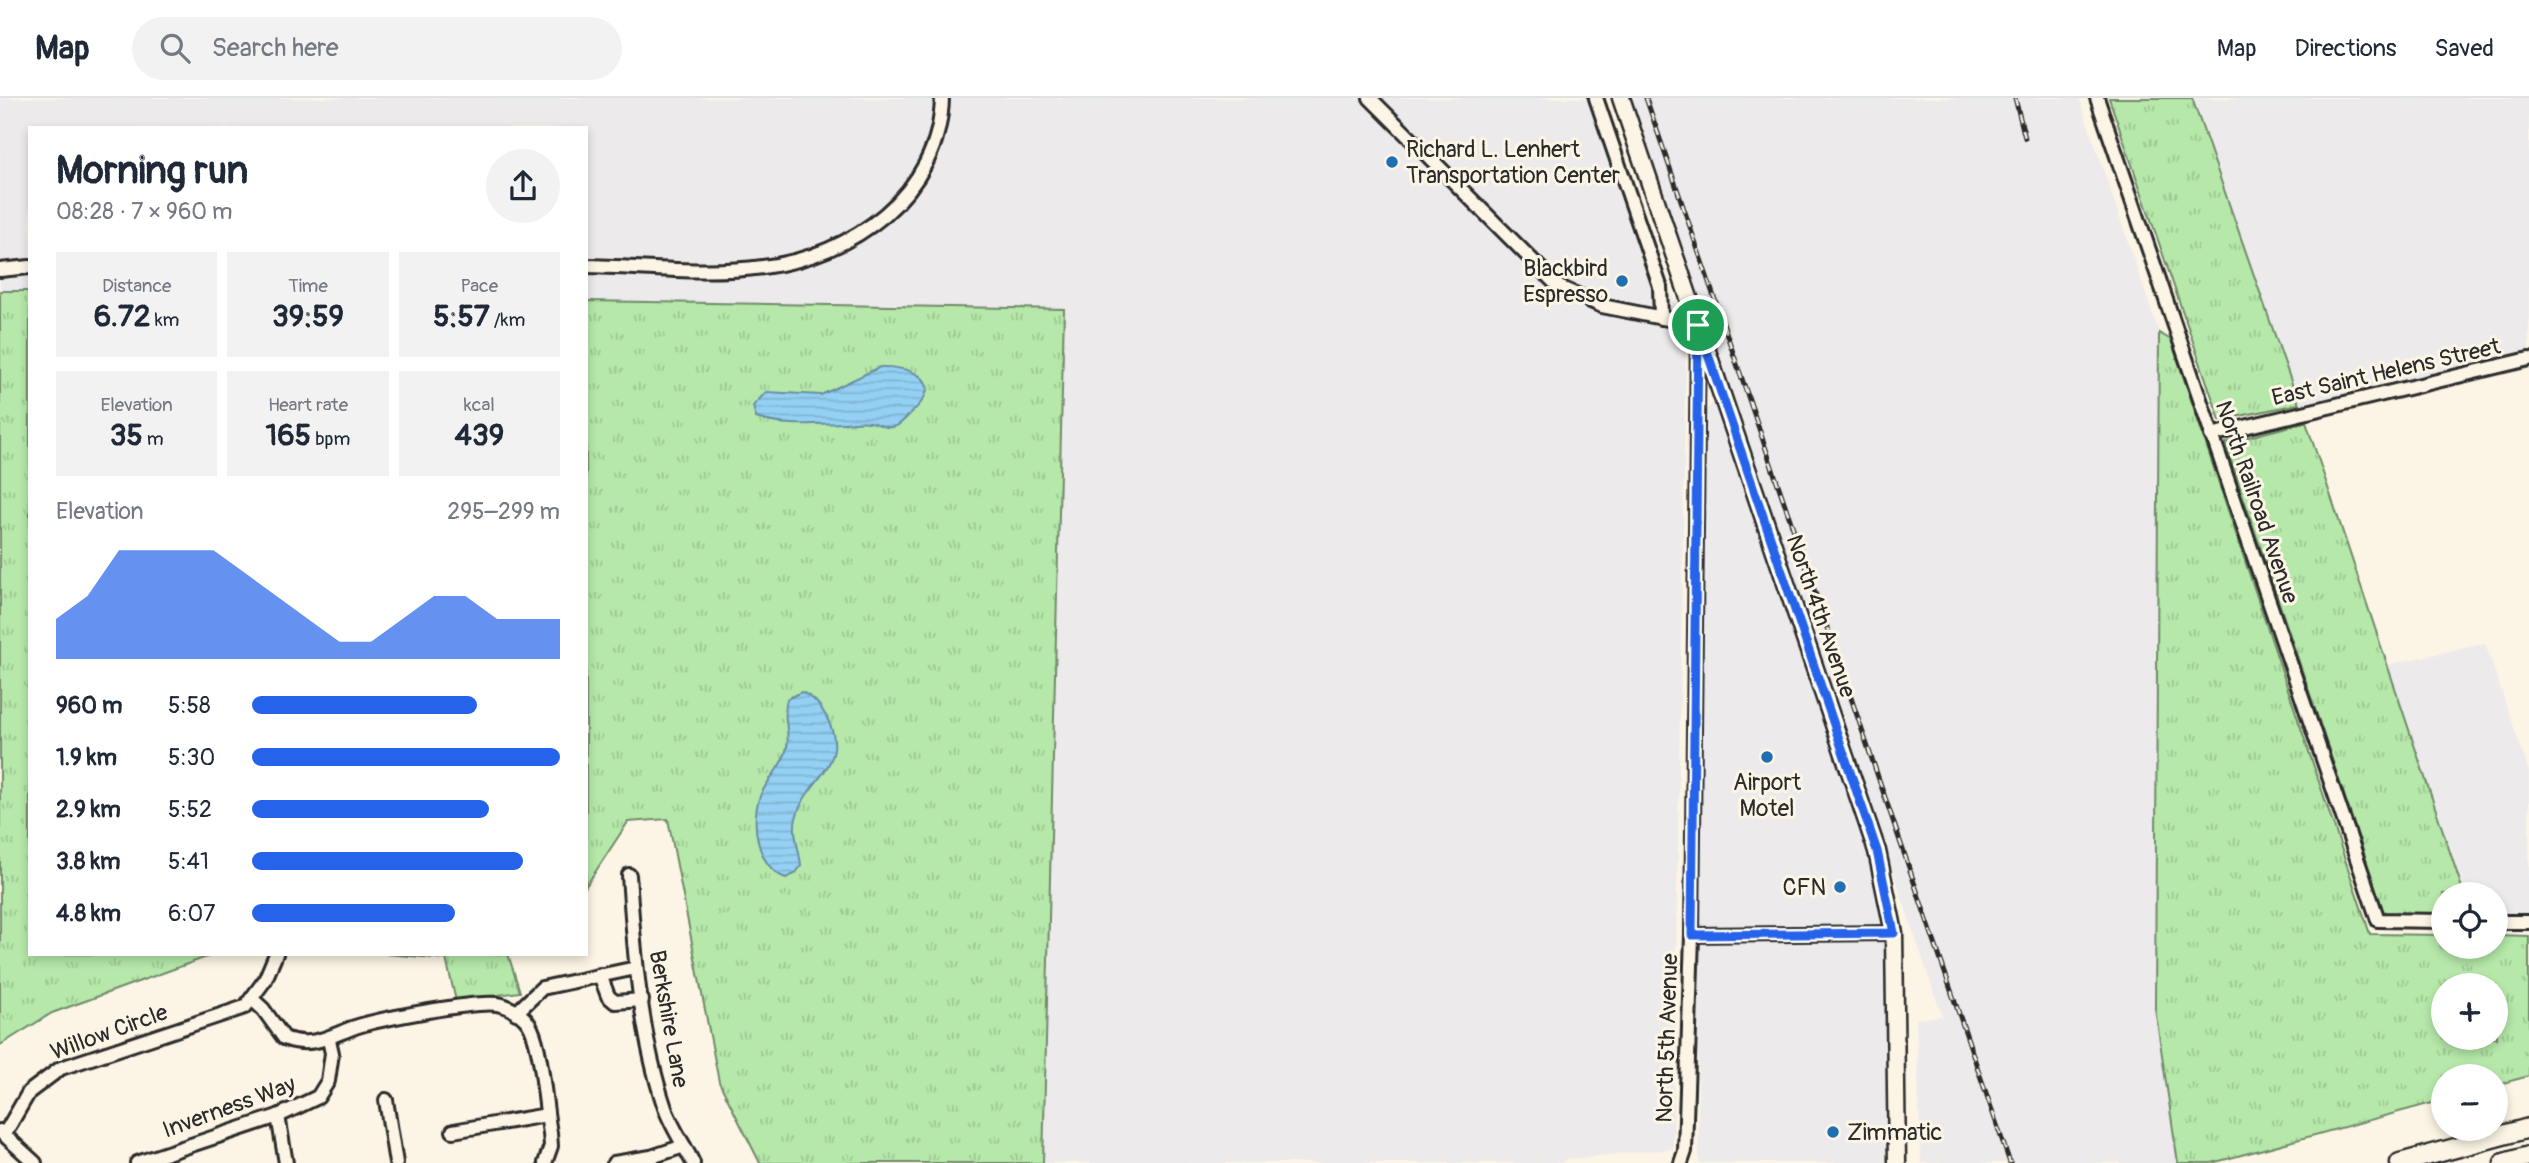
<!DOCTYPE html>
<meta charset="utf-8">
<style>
body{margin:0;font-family:Pangolin,sans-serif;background:#f2f2f3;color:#1f2937;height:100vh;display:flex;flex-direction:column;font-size:26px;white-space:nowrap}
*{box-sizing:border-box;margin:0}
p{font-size:23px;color:#747a83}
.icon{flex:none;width:38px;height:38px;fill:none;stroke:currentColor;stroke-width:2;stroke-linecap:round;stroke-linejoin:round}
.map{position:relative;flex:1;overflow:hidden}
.sheet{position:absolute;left:28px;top:28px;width:560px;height:830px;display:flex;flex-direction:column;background:#fff;border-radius:0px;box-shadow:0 4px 10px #0003}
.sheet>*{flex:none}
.controls{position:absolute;left:2431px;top:784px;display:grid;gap:14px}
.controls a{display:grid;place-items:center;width:77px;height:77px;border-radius:50%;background:#fff;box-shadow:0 4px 10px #0003;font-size:35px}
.pin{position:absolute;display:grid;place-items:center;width:60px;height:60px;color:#fff;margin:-30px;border:4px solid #fff;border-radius:50%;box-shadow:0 2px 7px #0007}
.round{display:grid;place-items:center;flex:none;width:74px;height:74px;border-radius:37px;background:#f2f2f3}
.summary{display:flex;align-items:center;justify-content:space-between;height:119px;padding:0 28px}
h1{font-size:38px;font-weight:700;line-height:52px}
.metrics{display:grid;grid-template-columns:repeat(3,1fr);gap:10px;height:119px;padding:7px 28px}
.metrics div{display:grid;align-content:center;border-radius:0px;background:#f2f2f3;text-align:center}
.metrics b{font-size:30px;font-weight:700}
.metrics small{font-size:19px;font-weight:400}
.metrics p{font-size:19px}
.chart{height:196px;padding:14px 28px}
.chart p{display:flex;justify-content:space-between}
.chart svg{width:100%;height:126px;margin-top:7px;fill:#2563eb;opacity:.7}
ul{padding:0 28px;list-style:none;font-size:23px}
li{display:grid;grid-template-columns:112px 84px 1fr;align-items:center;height:52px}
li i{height:18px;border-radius:9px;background:#2563eb}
header{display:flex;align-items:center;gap:42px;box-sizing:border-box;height:98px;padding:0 35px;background:#fff;border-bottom:2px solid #e0e1e3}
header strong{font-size:33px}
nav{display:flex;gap:38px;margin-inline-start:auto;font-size:24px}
.search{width:490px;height:63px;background:#f2f2f3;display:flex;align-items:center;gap:18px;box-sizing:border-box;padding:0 24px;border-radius:38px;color:#747a83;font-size:26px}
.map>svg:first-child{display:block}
.built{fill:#eceaeb}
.grass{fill:url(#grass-tufts);stroke:#708a6a;stroke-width:2;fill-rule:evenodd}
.water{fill:url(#water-rules);stroke:#698ea3;stroke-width:2}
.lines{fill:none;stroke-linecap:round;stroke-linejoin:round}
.minor-casing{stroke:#2b2b2b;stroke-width:18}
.major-casing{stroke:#2b2b2b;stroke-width:21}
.highway-casing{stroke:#2b2b2b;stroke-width:23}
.minor{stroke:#fcf5e5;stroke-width:12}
.major{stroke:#fcf5e5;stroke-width:16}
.highway{stroke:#fcf5e5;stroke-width:18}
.rail-casing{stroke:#2b2b2b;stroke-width:5}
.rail{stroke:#fcf5e5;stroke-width:2.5;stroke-dasharray:8;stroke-linecap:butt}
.route-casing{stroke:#fff;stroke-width:14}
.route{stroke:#2563eb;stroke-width:9}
.poi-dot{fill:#1f6fb2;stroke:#fcf5e5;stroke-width:2.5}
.labels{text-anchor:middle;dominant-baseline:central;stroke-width:6;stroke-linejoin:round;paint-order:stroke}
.poi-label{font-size:23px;fill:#2b2b2b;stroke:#fcf5e5;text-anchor:start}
.street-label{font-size:23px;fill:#2b2b2b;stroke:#fcf5e5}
</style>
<header>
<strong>Map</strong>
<div class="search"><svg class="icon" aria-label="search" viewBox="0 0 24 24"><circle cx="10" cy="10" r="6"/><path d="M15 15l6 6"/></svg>Search here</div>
<nav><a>Map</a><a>Directions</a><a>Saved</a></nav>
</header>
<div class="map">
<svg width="2529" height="1065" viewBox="0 0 2529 1065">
<defs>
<pattern id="grass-tufts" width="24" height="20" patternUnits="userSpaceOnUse" patternTransform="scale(1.75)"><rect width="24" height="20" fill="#b5e8a9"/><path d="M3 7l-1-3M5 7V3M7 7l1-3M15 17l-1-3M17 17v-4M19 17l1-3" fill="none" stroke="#9cc792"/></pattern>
<pattern id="water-rules" width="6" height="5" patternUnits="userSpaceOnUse" patternTransform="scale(1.75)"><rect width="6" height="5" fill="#93d0f3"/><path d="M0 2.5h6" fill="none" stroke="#7fb3d0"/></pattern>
</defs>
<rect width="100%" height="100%" fill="#fcf5e5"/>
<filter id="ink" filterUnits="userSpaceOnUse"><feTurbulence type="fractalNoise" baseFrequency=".0143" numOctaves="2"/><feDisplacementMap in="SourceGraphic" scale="14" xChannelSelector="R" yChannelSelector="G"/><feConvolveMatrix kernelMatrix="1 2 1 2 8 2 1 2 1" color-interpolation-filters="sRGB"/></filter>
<g filter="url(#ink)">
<g class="built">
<polygon points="0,0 1605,0 1686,237 1673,1051 1567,1061 1562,1065 1043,1065 1064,211 586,203 586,30 30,30 30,193 0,193"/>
<polygon points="1631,0 2079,0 2159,235 2155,910 2178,1065 1921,1065 1916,921 1942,918"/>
<polygon points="2192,0 2529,0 2529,252 2299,306"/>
<polygon points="1712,306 1721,310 1873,758 1888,828 1698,830 1705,313"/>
<polygon points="2485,545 2529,674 2529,817 2496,816 2496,796 2464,796 2387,567"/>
<polygon points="1888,842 1890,1022 1885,1065 1699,1065 1696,843"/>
</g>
<g class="grass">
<polygon points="2109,0 2192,0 2299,306 2220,322"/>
<polygon points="0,193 30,193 30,856 215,856 52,915 0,947"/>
<polygon points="586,203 1064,211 1043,1065 760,1065 719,984 668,721 628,724 586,788"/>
<path d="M2159,235L2171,242L2370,836L2443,837V849H2496V837L2529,838V978L2496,987V978H2443V1002L2212,1065H2178L2155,910ZM2496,887V940H2443V887Z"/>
<polygon points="2306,324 2464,796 2443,796 2443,816 2384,815 2225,345"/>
<polygon points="386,856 508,856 520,894 456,903 446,861"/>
</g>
<g class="water">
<path d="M880,269C911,268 948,282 912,314C908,318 901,326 896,328C885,332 879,325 870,324C861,322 851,325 842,325C814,326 783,329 756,320L753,308L766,294L821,297Z"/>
<path d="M801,594C814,599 820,607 827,620C852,668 806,680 796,720C792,735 800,753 801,768L795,776L786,780C757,770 749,722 761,696C768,681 784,666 787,649C790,632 782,618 787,601Z"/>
</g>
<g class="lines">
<defs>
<g id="minor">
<polyline points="1370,0 1559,189 1602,208 1698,227 1692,837 1685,1053 1681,1065"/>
<polyline points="1596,0 1660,188 1661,220"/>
<polyline points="2097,0 2378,822 2443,823"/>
<path d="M586,168C644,169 706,177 763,169C852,158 940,96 942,0"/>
<polyline points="0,172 30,169"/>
<polyline points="2211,337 2529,261"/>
<path d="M629,777C634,852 640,935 664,1007C670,1027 684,1046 693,1065"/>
<polyline points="2496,824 2529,824"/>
<polyline points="1692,837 1894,835"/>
<polyline points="600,877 608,898 615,904 642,902"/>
<path d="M252,901L263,911L284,940C312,951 330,938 355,929C379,921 474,903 497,906C510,908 526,918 531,930C542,953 545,1007 550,1035L551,1048L545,1065"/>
<polyline points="516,915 542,890 636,870"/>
<polyline points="386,1002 396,1065"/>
<polyline points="278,1018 286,1065"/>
<polyline points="0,1033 35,1065"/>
<polyline points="453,1033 547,1017"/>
<polyline points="4,1037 29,994 61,970 245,909 265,882 276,856"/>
<polyline points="137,1065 278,1018 318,999 328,983 332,955 329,942"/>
<polyline points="614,1065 651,1059 684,1048"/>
</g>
<polyline id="major" points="1621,0 1877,753 1894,835 1897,1065"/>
<g id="highway">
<polyline points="2400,1065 2529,1030"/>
<polyline points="2504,1065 2529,1058"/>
</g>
</defs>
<use href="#minor" class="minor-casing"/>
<use href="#major" class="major-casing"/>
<use href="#highway" class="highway-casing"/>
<use href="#minor" class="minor"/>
<use href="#major" class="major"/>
<use href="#highway" class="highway"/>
<defs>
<g id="rail">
<polyline points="1646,0 2010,1065"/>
<polyline points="2015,0 2025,40"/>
</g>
</defs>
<use href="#rail" class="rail-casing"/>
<use href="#rail" class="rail"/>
</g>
</g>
<g class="lines" filter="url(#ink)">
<defs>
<polygon id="route" points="1698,227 1877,753 1894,835 1692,837"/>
</defs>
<use href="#route" class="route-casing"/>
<use href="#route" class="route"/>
</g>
<g class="poi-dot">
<circle cx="1392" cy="64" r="7"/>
<circle cx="1622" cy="183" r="7"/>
<circle cx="1767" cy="659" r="7"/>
<circle cx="1840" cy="789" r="7"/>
<circle cx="1833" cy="1034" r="7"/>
</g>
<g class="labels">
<g class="poi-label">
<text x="1406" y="51">Richard L. Lenhert<tspan x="1406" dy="26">Transportation Center</tspan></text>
<text x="1608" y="170" text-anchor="end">Blackbird<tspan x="1608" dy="26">Espresso</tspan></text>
<text x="1767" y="684" text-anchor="middle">Airport<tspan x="1767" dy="26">Motel</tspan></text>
<text x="1826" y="789" text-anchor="end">CFN</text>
<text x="1847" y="1034">Zimmatic</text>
</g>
<g class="street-label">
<text transform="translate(2386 274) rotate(-13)">East Saint Helens Street</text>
<text transform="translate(2257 404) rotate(71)">North Railroad Avenue</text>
<text transform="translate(1821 518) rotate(71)">North 4th Avenue</text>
<text transform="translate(669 921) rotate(80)">Berkshire Lane</text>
<text transform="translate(109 934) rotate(-20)">Willow Circle</text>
<text transform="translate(1667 940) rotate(-88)">North 5th Avenue</text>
<text transform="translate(229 1009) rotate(-20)">Inverness Way</text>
</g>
</g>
</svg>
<div class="controls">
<a><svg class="icon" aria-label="locate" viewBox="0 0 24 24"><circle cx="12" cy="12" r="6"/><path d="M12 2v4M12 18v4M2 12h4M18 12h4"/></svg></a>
<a>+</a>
<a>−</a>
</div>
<div class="pin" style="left:1698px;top:227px;background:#1e9e55"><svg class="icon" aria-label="arrive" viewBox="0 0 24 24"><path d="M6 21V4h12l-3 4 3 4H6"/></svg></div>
<section class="sheet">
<div class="summary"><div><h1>Morning run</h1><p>08:28 · 7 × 960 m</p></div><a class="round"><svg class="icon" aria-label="share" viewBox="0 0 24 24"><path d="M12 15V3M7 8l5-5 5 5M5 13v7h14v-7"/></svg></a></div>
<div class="metrics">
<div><p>Distance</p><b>6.72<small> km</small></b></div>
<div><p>Time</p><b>39:59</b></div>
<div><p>Pace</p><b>5:57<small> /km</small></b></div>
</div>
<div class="metrics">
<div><p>Elevation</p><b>35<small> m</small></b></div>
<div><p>Heart rate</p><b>165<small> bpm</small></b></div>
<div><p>kcal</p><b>439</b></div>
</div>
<div class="chart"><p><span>Elevation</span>295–299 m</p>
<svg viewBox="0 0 160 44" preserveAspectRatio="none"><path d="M0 44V30L10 22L20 6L30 6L40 6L50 6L60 14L70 22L80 30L90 38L100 38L110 30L120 22L130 22L140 30L150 30L160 30V44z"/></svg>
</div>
<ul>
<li><b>960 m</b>5:58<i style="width:73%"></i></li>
<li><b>1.9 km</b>5:30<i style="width:100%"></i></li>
<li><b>2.9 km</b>5:52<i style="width:77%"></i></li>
<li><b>3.8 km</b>5:41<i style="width:88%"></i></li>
<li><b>4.8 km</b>6:07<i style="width:66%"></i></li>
</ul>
</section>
</div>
